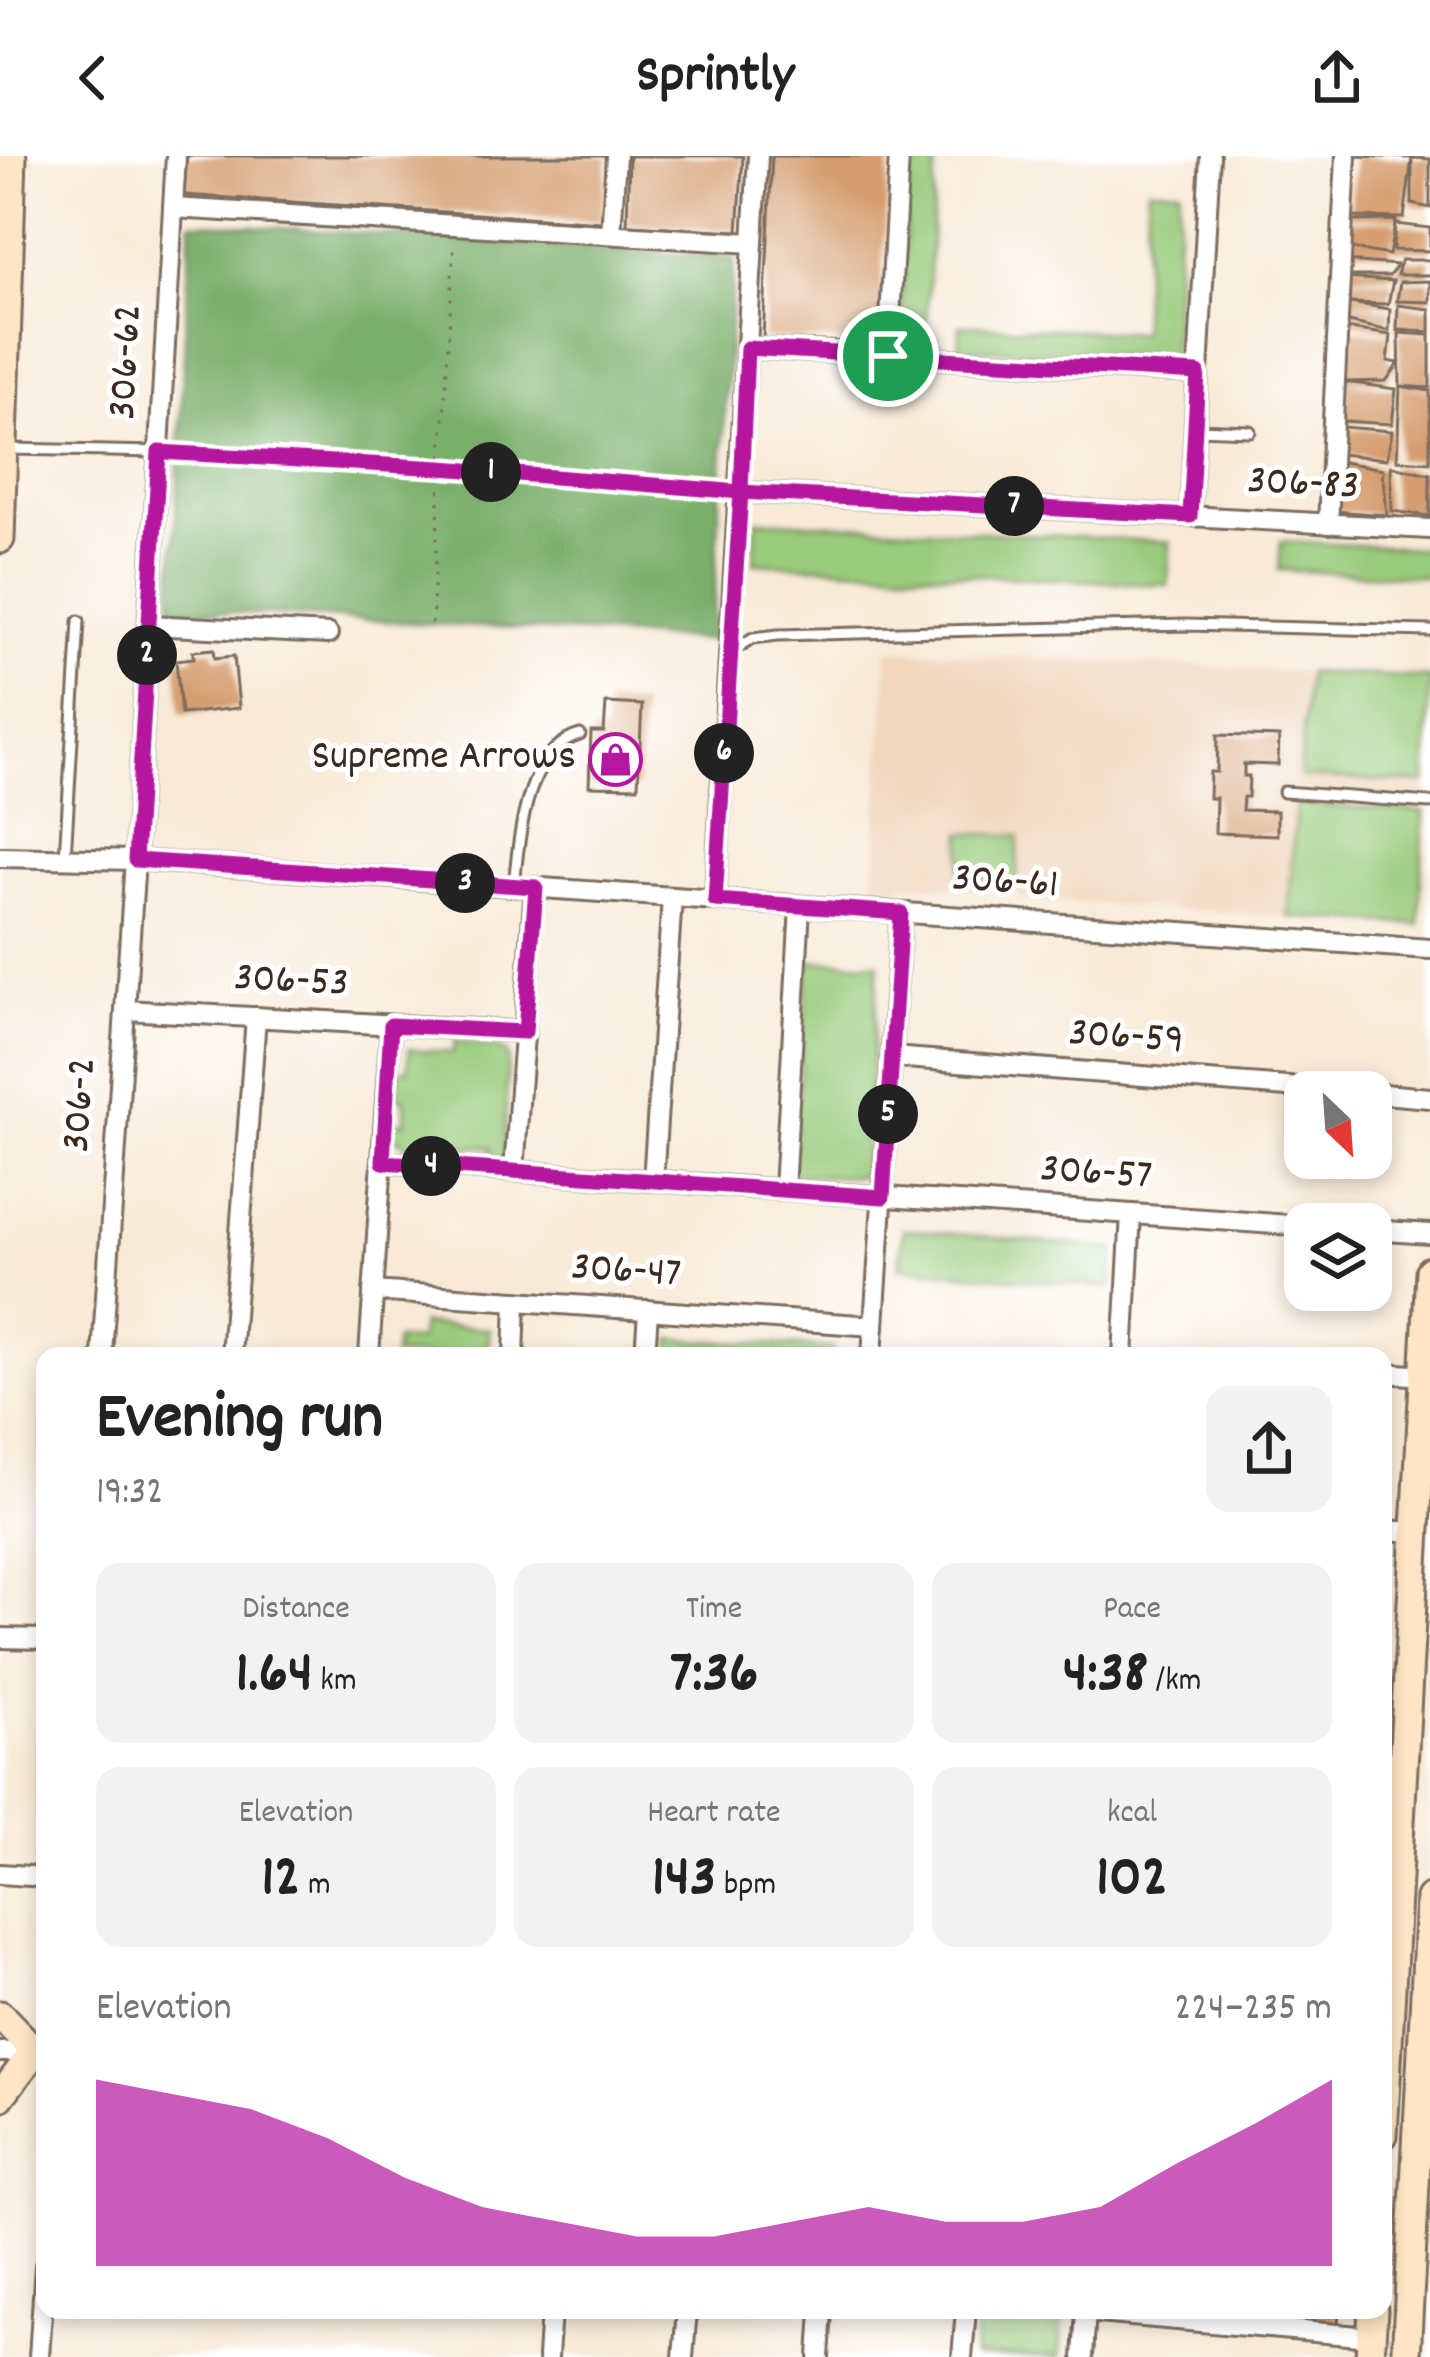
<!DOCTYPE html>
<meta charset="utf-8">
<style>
body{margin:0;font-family:Dekko,sans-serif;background:#f2f2f2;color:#222;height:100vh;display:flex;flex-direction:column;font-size:45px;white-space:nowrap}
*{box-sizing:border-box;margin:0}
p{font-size:39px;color:#767676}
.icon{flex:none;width:66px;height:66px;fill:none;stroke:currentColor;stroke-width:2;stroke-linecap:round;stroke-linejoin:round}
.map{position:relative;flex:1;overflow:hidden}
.sheet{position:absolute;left:36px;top:1191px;width:1356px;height:972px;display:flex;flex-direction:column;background:#fff;border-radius:24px;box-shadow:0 6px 18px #0003}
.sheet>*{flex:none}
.needle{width:78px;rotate:155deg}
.fabs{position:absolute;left:1284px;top:915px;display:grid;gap:24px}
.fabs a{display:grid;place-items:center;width:108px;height:108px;border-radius:24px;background:#fff;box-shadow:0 6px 18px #0003;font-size:60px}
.pin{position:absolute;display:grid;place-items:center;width:102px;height:102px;color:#fff;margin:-51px;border:6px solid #fff;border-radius:50%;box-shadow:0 3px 12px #0007}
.km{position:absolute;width:60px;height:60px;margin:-30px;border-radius:50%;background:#222;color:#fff;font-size:33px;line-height:60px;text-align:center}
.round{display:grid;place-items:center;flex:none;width:126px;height:126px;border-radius:24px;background:#f2f2f2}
.summary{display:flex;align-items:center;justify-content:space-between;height:204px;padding:0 60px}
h1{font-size:66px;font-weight:700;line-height:90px}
.stats{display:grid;grid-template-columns:repeat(3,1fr);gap:18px;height:204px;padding:12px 60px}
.stats div{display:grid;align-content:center;border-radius:24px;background:#f2f2f2;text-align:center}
.stats b{font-size:60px;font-weight:700}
.stats small{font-size:33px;font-weight:400}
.stats p{font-size:33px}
.chart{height:336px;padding:24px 60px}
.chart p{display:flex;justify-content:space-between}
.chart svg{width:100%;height:216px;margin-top:12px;fill:#b5179e;opacity:.7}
header{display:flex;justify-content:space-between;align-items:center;height:156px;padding:0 60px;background:#fff;font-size:54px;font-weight:700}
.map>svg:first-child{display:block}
.built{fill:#f0d6bc}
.green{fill:#99cb7b;stroke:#6a7a4c;stroke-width:3}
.forest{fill:#7aaf6b;stroke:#5a6c44;stroke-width:3}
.building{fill:#d59e70}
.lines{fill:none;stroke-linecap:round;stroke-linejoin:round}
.lane-casing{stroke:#7d6d5f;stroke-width:15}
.street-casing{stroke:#7d6d5f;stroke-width:24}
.secondary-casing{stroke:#7d6d5f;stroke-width:33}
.path{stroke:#7d6d5f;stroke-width:3;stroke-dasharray:3 9;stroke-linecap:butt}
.lane{stroke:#fff;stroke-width:9}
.street{stroke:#fff;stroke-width:18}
.secondary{stroke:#fde5c5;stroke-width:27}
.route-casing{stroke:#fff;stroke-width:24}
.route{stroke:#b5179e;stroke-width:15}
.labels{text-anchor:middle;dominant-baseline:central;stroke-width:10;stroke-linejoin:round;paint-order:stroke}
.street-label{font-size:42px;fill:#3b2a1e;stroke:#fff}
.poi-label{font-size:42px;fill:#3b2a1e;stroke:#fff;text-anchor:end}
</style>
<header><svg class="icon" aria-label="back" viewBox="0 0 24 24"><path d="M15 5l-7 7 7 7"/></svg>Sprintly<svg class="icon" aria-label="share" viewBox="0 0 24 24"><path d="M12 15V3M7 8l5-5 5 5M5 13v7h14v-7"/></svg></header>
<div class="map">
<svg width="1430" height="2201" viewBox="0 0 1430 2201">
<rect width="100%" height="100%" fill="#fff"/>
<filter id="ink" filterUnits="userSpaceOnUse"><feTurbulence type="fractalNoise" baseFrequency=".00833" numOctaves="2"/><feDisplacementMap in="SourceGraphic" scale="24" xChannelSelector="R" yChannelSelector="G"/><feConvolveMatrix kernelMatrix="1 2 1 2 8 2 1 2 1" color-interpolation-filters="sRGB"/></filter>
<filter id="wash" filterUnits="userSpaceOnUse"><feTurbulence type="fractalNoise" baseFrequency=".004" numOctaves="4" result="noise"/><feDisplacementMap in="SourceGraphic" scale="48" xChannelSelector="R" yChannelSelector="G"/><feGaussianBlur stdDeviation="2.7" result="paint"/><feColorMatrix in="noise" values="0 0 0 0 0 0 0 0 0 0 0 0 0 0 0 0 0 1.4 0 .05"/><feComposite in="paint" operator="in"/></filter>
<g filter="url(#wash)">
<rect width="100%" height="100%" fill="#f8ead7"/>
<polygon class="built" points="888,494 1430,522 1419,769 1018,743 1018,735 903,728 894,735 873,734"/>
<g class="green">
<polygon points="910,0 936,0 925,191 899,189"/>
<polygon points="1148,32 1180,33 1172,202 959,192 960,169 1141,177"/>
<polygon points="756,364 1170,386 1168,429 754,407"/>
<polygon points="1281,385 1430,393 1430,421 1279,414"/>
<polygon points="1307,516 1430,522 1426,627 1300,621"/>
<polygon points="1296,648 1424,656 1419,769 1288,761"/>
<polygon points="963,677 1019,680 1016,728 960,724"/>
<polygon points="809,805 879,807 863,1021 791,1019"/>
<polygon points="455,885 500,893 508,899 504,1005 490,1005 491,991 406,991 401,983 389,984 392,967 405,966 405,943 398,943 398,914 408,914 409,893 453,897"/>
<polygon points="903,1073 1115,1093 1111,1132 899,1111"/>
<polygon points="421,1168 490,1173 487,1200 394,1200 396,1184 419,1185"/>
<polygon points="672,1183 833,1192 833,1200 671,1200"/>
<polygon points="977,2154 1063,2154 1060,2201 974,2201"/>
</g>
<polygon class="forest" points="191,66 734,102 712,484 171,453"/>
<g id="blocks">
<g class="building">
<polygon points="187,0 608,0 602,66 184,39"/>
<polygon points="629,0 743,0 738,75 627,69"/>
<polygon points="772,0 890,0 878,187 763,183"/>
<polygon points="1354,0 1412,2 1404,62 1350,61"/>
<polygon points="1412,2 1430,3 1430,52 1412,48"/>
<polygon points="1396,64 1389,99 1348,92 1350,65"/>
<polygon points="1395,68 1430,72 1430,95 1393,94"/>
<polygon points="1401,104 1430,104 1430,119 1397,119"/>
<polygon points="1345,105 1398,109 1389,120 1344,120"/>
<polygon points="1344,122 1393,125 1388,148 1350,147 1390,153 1389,175 1344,165"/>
<polygon points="1430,125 1430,146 1397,145 1400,126"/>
<polygon points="1398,149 1430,153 1430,176 1397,174"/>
<polygon points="1344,172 1391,179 1388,205 1399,207 1386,225 1345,226"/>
<polygon points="1399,177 1430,179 1430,232 1400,230"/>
<polygon points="1345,226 1396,233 1392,268 1341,265"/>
<polygon points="1400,230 1430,235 1430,306 1397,304"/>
<polygon points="1343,271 1392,275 1387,303 1339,298"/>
<polygon points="1337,305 1383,313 1387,359 1334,355"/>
<polygon points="1391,310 1430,318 1430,360 1392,355"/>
<polygon points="214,493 215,502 234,500 239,552 181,558 176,504 194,502 193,495"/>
<polygon points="606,547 642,549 638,631 589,630 591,576 604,576"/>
<polygon points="1218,579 1279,581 1278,609 1244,608 1244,620 1249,620 1248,641 1243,641 1242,654 1277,655 1277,679 1215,677 1216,642 1209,642 1210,616 1217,616"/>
<polygon points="1244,2154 1339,2154 1338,2169 1311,2168 1311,2163 1259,2159 1244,2156"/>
</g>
</g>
</g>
<g filter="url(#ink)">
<use href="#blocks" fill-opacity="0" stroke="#7d6d5f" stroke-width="3"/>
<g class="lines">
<defs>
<g id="lane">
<polyline points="1196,273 1250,275"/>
<polyline points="8,293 159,296"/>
<polyline points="732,495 753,482 778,479 1186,469 1430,475"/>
<polyline points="1284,636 1430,647"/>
<polyline points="65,702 79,465"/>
<path d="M514,730C519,682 525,594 580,579"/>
</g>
<g id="street">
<polyline points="173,52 753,87"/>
<polyline points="611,78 616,0"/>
<polyline points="747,192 1198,217"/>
<polyline points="888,200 899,0"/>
<polyline points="741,336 1430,373"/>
<polyline points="1190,360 1210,0"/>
<polyline points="1328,368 1346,0"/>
<polyline points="149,469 328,478"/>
<polyline points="0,701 135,704 1430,793"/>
<polyline points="715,744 758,0"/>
<polyline points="125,854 525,876"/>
<polyline points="892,901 1354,936"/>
<polyline points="1371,937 1430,942"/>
<polyline points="383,1006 1305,1070"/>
<polyline points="514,1015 535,731"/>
<polyline points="653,1025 672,741"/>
<polyline points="784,1034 800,750"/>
<polyline points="1371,1074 1430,1078"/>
<polyline points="373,1135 874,1170"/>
<polyline points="102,1200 135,704 176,0"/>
<polyline points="231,1200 256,861"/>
<polyline points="369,1200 391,869"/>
<polyline points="514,1200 516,1145"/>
<polyline points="645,1200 648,1154"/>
<polyline points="872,1200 901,757"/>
<polyline points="1123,1200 1131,1058"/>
<polyline points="1383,1217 1426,1220"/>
<polyline points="1383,1374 1417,1376"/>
<polyline points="0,1482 45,1483"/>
<polyline points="0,1718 45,1721"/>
<polyline points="0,1896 40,1895"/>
<polyline points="1086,2156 1371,2181"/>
<polyline points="39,2201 45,2110"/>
<polyline points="548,2201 551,2154"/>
<polyline points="683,2201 687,2154"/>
<polyline points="819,2201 822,2154"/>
<polyline points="962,2201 966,2154"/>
<polyline points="1083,2201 1086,2154"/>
</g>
<g id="secondary">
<polyline points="0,383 12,0"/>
<polyline points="0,1859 35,1895 0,1941"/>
<polyline points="1383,1979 1430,1115"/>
<polyline points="1370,2201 1373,2154"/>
<polyline points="1406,2201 1430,1742"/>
</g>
</defs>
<use href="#lane" class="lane-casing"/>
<use href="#street" class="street-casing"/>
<use href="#secondary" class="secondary-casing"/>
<g class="path">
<polyline points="180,297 441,312 721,334"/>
<polyline points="432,468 454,89"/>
</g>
<use href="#lane" class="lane"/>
<use href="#street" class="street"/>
<use href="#secondary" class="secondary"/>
</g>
</g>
<g class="lines" filter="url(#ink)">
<defs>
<polyline id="route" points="888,200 747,192 741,336 441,312 159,296 135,704 536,731 525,876 391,869 383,1006 883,1041 901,757 715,744 741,336 1190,360 1198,217 888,200"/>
</defs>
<use href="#route" class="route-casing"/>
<use href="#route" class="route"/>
</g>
<defs>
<symbol id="shop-ring" viewBox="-11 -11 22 22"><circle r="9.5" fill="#fff" stroke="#b5179e" stroke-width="1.5"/><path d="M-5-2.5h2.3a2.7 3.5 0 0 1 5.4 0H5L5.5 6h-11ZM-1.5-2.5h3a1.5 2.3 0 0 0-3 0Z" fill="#b5179e"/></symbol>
</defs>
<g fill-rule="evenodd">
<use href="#shop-ring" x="586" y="574" width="59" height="59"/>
</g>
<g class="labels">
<g class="street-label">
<text transform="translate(128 206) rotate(-87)">306-62</text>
<text transform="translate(1303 330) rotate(3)">306-83</text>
<text transform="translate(1005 728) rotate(4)">306-61</text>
<text transform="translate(291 827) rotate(3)">306-53</text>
<text transform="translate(1126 883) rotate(4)">306-59</text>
<text transform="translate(82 949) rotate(-86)">306-2</text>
<text transform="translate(1096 1019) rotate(4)">306-57</text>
<text transform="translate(626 1117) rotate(4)">306-47</text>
</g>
<g class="poi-label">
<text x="576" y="603">Supreme Arrows</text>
</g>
</g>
</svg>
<div class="fabs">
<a><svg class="needle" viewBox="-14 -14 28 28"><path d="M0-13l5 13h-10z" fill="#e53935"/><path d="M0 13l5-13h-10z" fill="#767676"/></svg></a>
<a><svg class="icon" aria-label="layers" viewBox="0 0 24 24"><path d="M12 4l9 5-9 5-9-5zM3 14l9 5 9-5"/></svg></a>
</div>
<div class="pin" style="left:888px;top:200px;background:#1e9e55"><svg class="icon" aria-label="arrive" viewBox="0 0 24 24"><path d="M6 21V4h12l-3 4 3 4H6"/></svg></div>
<b class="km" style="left:491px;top:316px">1</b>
<b class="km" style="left:147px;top:499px">2</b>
<b class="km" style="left:465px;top:727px">3</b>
<b class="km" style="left:431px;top:1010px">4</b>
<b class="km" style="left:888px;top:958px">5</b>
<b class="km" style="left:724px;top:597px">6</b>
<b class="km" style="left:1014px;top:350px">7</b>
<section class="sheet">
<div class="summary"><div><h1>Evening run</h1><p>19:32</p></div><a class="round"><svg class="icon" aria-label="share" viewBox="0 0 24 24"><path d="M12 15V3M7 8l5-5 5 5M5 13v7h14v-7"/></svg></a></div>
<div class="stats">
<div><p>Distance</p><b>1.64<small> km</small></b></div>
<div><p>Time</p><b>7:36</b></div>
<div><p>Pace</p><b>4:38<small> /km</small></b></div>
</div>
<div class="stats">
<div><p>Elevation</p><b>12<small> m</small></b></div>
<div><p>Heart rate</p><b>143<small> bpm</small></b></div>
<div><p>kcal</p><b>102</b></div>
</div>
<div class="chart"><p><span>Elevation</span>224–235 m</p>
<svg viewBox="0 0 160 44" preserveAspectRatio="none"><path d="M0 44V6L10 9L20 12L30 18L40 26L50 32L60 35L70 38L80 38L90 35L100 32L110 35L120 35L130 32L140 23L150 15L160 6V44z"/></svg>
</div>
</section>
</div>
